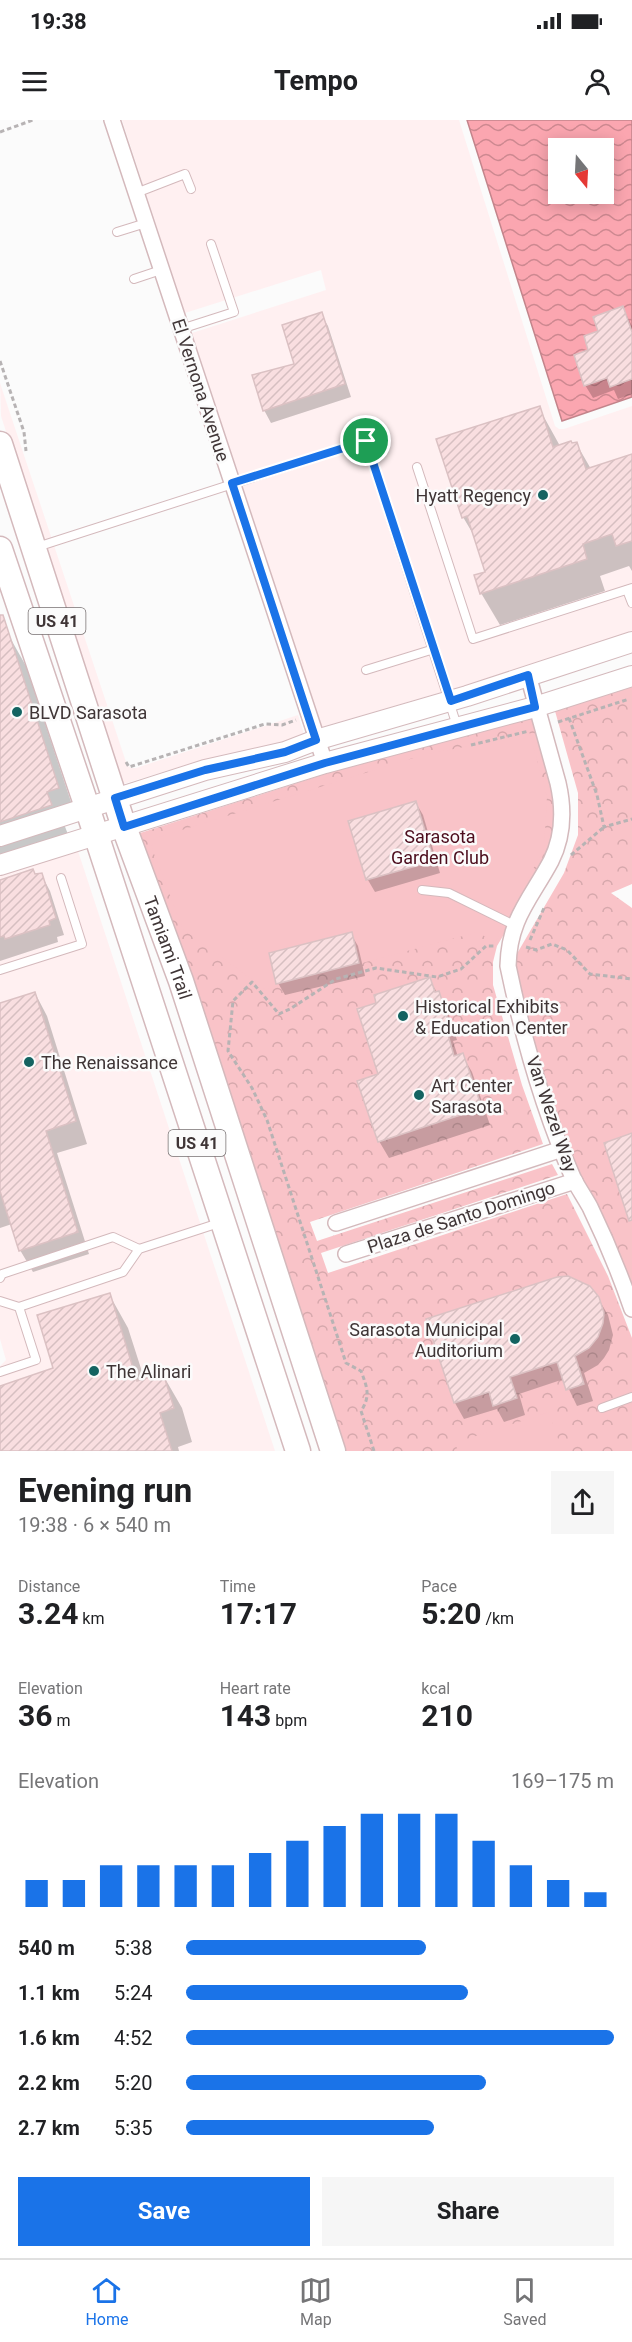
<!DOCTYPE html>
<meta charset="utf-8">
<style>
body{margin:0;font-family:Roboto,sans-serif;background:#f6f6f6;color:#202124;height:100vh;display:flex;flex-direction:column;font-size:22px;white-space:nowrap}
*{box-sizing:border-box;margin:0}
p{font-size:20px;color:#757577}
.icon{flex:none;width:33px;height:33px;fill:none;stroke:currentColor;stroke-width:2;stroke-linecap:round;stroke-linejoin:round}
.map{position:relative;height:1331px;overflow:hidden}
.drawer{display:flex;flex-direction:column;background:#fff;flex:1}
.drawer>*{flex:none}
.needle{width:39px;rotate:162deg}
.fabs{position:absolute;left:548px;top:18px;display:grid;gap:12px}
.fabs a{display:grid;place-items:center;width:66px;height:66px;border-radius:0px;background:#fff;box-shadow:0 3px 15px #0003;font-size:30px}
.pin{position:absolute;display:grid;place-items:center;width:51px;height:51px;color:#fff;margin:-26px;border:3px solid #fff;border-radius:50%;box-shadow:0 2px 6px #0007}
.round{display:grid;place-items:center;flex:none;width:63px;height:63px;border-radius:0px;background:#f6f6f6}
.head{display:flex;align-items:center;justify-content:space-between;height:102px;padding:0 18px}
h1{font-size:33px;font-weight:700;line-height:45px}
.figures{display:grid;grid-template-columns:repeat(3,1fr);gap:9px;height:102px;padding:6px 18px}
.figures div{display:grid;align-content:center}
.figures b{font-size:30px;font-weight:700}
.figures small{font-size:16px;font-weight:400}
.figures p{font-size:16px}
.chart{height:168px;padding:12px 18px}
.chart p{display:flex;justify-content:space-between}
.chart svg{width:100%;height:108px;margin-top:6px;stroke:#1a73e8;stroke-width:6}
.primary-button{display:flex;gap:12px;margin-top:auto;padding:12px 18px}
.primary-button a{flex:1;height:69px;border-radius:0px;background:#1a73e8;color:#fff;font-size:24px;font-weight:700;line-height:69px;text-align:center}
.primary-button a+a{background:#f6f6f6;color:#202124}
ul{padding:0 18px;list-style:none;font-size:20px}
li{display:grid;grid-template-columns:96px 72px 1fr;align-items:center;height:45px}
li i{height:15px;border-radius:8px;background:#1a73e8}
.status{display:flex;justify-content:space-between;align-items:center;height:42px;padding:0 30px;background:#fff;direction:ltr}
.status svg{height:16px;fill:currentColor}
header{display:flex;justify-content:space-between;align-items:center;height:78px;padding:0 18px;background:#fff;font-size:27px;font-weight:700}
.tab-bar{display:flex;justify-content:space-around;align-items:center;height:84px;border-top:2px solid #e0e0e0;background:#fff;font-size:16px;color:#757577}
.tab-bar a{display:grid;justify-items:center;gap:3px}
.tab-bar .on{color:#1a73e8}
.map>svg:first-child{display:block}
.built{fill:#fff0f1}
.park{fill:url(#park-crowns)}
.garden{fill:#f9c3c8}
.water{fill:url(#water-waves);stroke:#c3848b;stroke-width:1.5;fill-rule:evenodd}
.shadow{fill:#0003}
.building{fill:url(#building-hatch);stroke:#dbc1c3;stroke-width:1.5}
.lines{fill:none;stroke-linecap:round;stroke-linejoin:round}
.service-casing{stroke:#d4b9bc;stroke-width:10}
.minor-casing{stroke:#d4b9bc;stroke-width:18}
.tertiary-casing{stroke:#d4b9bc;stroke-width:22}
.primary-casing{stroke:#d4b9bc;stroke-width:27}
.path{stroke:#b7b3b4;stroke-width:3;stroke-dasharray:4.5 3;stroke-linecap:butt}
.service{stroke:#fff;stroke-width:8}
.minor{stroke:#fff;stroke-width:15}
.tertiary{stroke:#fff;stroke-width:20}
.primary{stroke:#fff;stroke-width:24}
.route-casing{stroke:#fff;stroke-width:12}
.route{stroke:#1a73e8;stroke-width:8}
.poi-dot{fill:#146361;stroke:#fbfbfb;stroke-width:2}
.labels{text-anchor:middle;dominant-baseline:central;stroke-width:5;stroke-linejoin:round;paint-order:stroke}
.shield{fill:#fbfbfb;stroke:#777071;stroke-width:1.5}
.shield-label{font-size:16px;font-weight:bold;fill:#3f3536}
.street-label{font-size:18px;fill:#3f3536;stroke:#fbfbfb}
.poi-label{font-size:18px;fill:#3f3536;stroke:#fbfbfb;text-anchor:start}
.park-label{font-size:18px;fill:#4c0d1d;stroke:#fbfbfb}
</style>
<div class="status"><b>19:38</b><svg viewBox="0 0 49 12"><path d="M0 12V9h3v3zM5 12V6h3v6zM10 12V3h3v9zM15 12V0h3v12zM26 1h20v11H26zM47 4h2v5h-2z"/></svg></div>
<header><svg class="icon" aria-label="menu" viewBox="0 0 24 24"><path d="M4 6h16M4 12h16M4 18h16"/></svg>Tempo<svg class="icon" aria-label="person" viewBox="0 0 24 24"><circle cx="12" cy="8" r="4"/><path d="M4 21q1-7 8-7t8 7"/></svg></header>
<div class="map">
<svg width="632" height="1331" viewBox="0 0 632 1331">
<defs>
<pattern id="park-crowns" width="20" height="18" patternUnits="userSpaceOnUse" patternTransform="scale(1.5)"><rect width="20" height="18" fill="#f9c3c8"/><path d="M2 6a3 3 0 1 1 6 0M12 15a3 3 0 1 1 6 0" fill="none" stroke="#d6a8ac"/></pattern>
<pattern id="water-waves" width="16" height="10" patternUnits="userSpaceOnUse" patternTransform="scale(1.5)"><rect width="16" height="10" fill="#fba6b0"/><path d="M0 5q4-4 8 0t8 0" fill="none" stroke="#cd8890"/></pattern>
<pattern id="building-hatch" width="6" height="6" patternUnits="userSpaceOnUse" patternTransform="scale(1.5)"><rect width="6" height="6" fill="#f9dee0"/><path d="M-1 1l2-2M0 6l6-6M5 7l2-2" fill="none" stroke="#d6bfc1"/></pattern>
</defs>
<rect width="100%" height="100%" fill="#fbfbfb"/>
<g class="built">
<polygon points="122,0 459,0 555,306 559,309 564,309 632,286 632,511 463,566 322,607 192,213 326,170 321,150 185,193"/>
<polygon points="0,263 127,645 131,648 136,648 298,595 304,614 282,622 202,640 120,665 1,296"/>
<polygon points="78,731 275,1331 0,1331 0,1246 6,1240 0,1219 0,756"/>
</g>
<g class="park">
<polygon points="632,567 632,764 611,773 632,788 632,1164 565,1028 512,861 515,837 564,753 578,715 578,673 555,591"/>
<polygon points="537,597 560,696 547,742 497,826 493,842 493,865 522,965 543,1024 310,1102 317,1121 552,1044 558,1055 321,1133 328,1153 567,1074 608,1156 632,1218 632,1331 337,1331 137,714 328,653"/>
</g>
<g class="garden">
<polygon points="529,611 547,676 544,728 495,823 478,812 265,869 183,809 151,726 156,718 423,635 500,620"/>
<polygon points="549,1292 562,1331 458,1331 455,1323"/>
</g>
<path class="water" d="M467,0H632V277L562,301ZM558,28H603V74H558Z"/>
<g class="shadow">
<polygon points="623,188 632,206 632,274 618,279 614,270 593,278 585,265 590,231 600,212"/>
<polygon points="321,194 328,206 351,277 271,303 264,290 295,245"/>
<polygon points="539,288 560,326 576,323 591,349 632,336 632,451 629,446 600,456 605,471 500,505 481,473 487,453 476,419 463,397"/>
<polygon points="8,514 26,546 77,700 64,704 69,717 0,739 0,518"/>
<polygon points="416,683 423,695 440,753 375,772 368,760 350,702"/>
<polygon points="41,754 50,771 64,815 57,817 58,822 0,841 0,762"/>
<polygon points="351,814 358,826 365,856 285,875 278,863"/>
<polygon points="429,859 447,889 457,920 453,921 458,937 462,935 472,952 490,1005 389,1038 379,1021 378,884"/>
<polygon points="35,873 47,896 87,1024 57,1033 89,1134 33,1152 20,1130 12,1104 0,1108 0,884"/>
<polygon points="109,1174 128,1208 145,1261 163,1255 182,1288 192,1322 178,1327 179,1331 0,1331 0,1267 55,1249"/>
<polygon points="598,1178 608,1195 613,1215 609,1230 604,1238 598,1245 584,1253 593,1281 577,1286 564,1259 519,1274 525,1295 504,1302 497,1289 464,1299 455,1283 428,1200"/>
</g>
<g class="building">
<polygon points="623,186 632,212 632,259 610,267 607,258 584,266 574,235 588,230 584,216 598,211 593,197"/>
<polygon points="322,192 345,264 263,291 252,255 294,244 282,205"/>
<polygon points="540,286 553,327 571,321 572,323 577,322 586,349 632,334 632,421 616,426 612,414 583,424 587,439 480,474 474,455 485,452 467,396 462,398 436,319"/>
<polygon points="0,495 3,495 59,668 47,672 52,685 0,702"/>
<polygon points="416,681 434,741 366,760 348,701"/>
<polygon points="33,749 35,754 42,753 56,798 49,801 50,805 5,819 4,816 0,817 0,760"/>
<polygon points="352,812 359,843 276,864 269,833"/>
<polygon points="430,857 435,872 439,871 449,903 445,904 454,936 463,933 482,988 378,1022 357,961 378,954 357,889 376,883 374,875"/>
<polygon points="35,872 76,1001 46,1011 78,1112 19,1131 0,1071 0,883"/>
<polygon points="632,1013 632,1100 629,1101 604,1023"/>
<polygon points="568,1156 590,1166 599,1177 604,1193 603,1203 598,1217 589,1228 575,1236 584,1264 566,1270 557,1242 510,1257 517,1278 493,1286 489,1272 454,1283 426,1199 557,1157"/>
<polygon points="110,1173 137,1261 163,1253 174,1288 160,1293 172,1331 0,1331 0,1266 53,1248 37,1195"/>
</g>
<g class="lines">
<defs>
<g id="service">
<polyline points="136,73 185,54 191,69"/>
<polyline points="117,112 146,103"/>
<polyline points="134,159 161,150"/>
<polyline points="181,209 234,192 211,124"/>
<polyline points="417,347 473,519 632,468"/>
<polyline points="37,427 366,321 457,606"/>
<polyline points="627,470 632,483"/>
<polyline points="366,550 434,529"/>
<polyline points="422,770 449,773 514,805"/>
<polyline points="0,850 82,824 61,758"/>
<polyline points="0,1158 2,1154 113,1117 139,1129"/>
<polyline points="0,1181 19,1187 123,1152 139,1129 219,1103"/>
<polyline points="0,1252 36,1240 19,1187"/>
<polyline points="602,1288 632,1277"/>
</g>
<g id="minor">
<polyline points="112,0 325,643"/>
<path d="M528,555L558,663C564,689 563,717 551,741C530,780 509,799 508,846C523,918 544,992 574,1060C579,1069 585,1078 590,1087C606,1120 620,1154 632,1189"/>
<polyline points="336,1103 562,1029"/>
<polyline points="346,1134 575,1061"/>
</g>
<g id="tertiary">
<polyline points="0,716 205,650 285,632 316,620 467,576 632,522"/>
<polyline points="0,745 325,643 535,587 632,556"/>
</g>
<g id="primary">
<path id="s1" d="M0,324L124,707L181,861L333,1331"/>
<polyline points="0,429 85,681 298,1331"/>
</g>
</defs>
<use href="#service" class="service-casing"/>
<use href="#minor" class="minor-casing"/>
<use href="#tertiary" class="tertiary-casing"/>
<use href="#primary" class="primary-casing"/>
<g class="path">
<polyline points="0,12 33,0"/>
<polyline points="0,241 24,312 26,331"/>
<polyline points="569,598 597,675 604,707 632,699"/>
<polyline points="558,602 629,579"/>
<polyline points="471,625 529,611"/>
<polyline points="126,642 129,647 265,604 282,605 296,600"/>
<polyline points="571,735 604,707"/>
<polyline points="530,820 544,788"/>
<polyline points="526,827 536,830 552,824 567,830 590,854 632,859"/>
<path d="M374,1331L361,1291C371,1276 367,1267 361,1251L346,1243L267,1000L252,968L228,931L233,881L252,862L279,894L290,889L336,859L376,848L437,857L461,849L486,826H495"/>
</g>
<use href="#service" class="service"/>
<use href="#minor" class="minor"/>
<use href="#tertiary" class="tertiary"/>
<use href="#primary" class="primary"/>
</g>
<g class="lines">
<defs>
<polygon id="route" points="366,321 451,581 528,555 535,587 325,643 124,707 115,678 205,650 285,632 316,620 232,363"/>
</defs>
<use href="#route" class="route-casing"/>
<use href="#route" class="route"/>
</g>
<g class="poi-dot">
<circle cx="543" cy="375" r="6"/>
<circle cx="17" cy="592" r="6"/>
<circle cx="403" cy="896" r="6"/>
<circle cx="29" cy="942" r="6"/>
<circle cx="419" cy="975" r="6"/>
<circle cx="515" cy="1219" r="6"/>
<circle cx="94" cy="1251" r="6"/>
</g>
<g class="labels">
<g class="shield">
<rect x="28.5" y="488" width="57" height="26" rx="4.5"/>
<rect x="168.5" y="1010" width="57" height="26" rx="4.5"/>
</g>
<g class="shield-label">
<text x="57" y="501">US 41</text>
<text x="197" y="1023">US 41</text>
</g>
<g class="street-label">
<text transform="translate(201 270) rotate(72)">El Vernona Avenue</text>
<text stroke="none"><textPath href="#s1" startOffset="531">Tamiami Trail</textPath></text>
<text transform="translate(552 994) rotate(71)">Van Wezel Way</text>
<text transform="translate(461 1097) rotate(-18)">Plaza de Santo Domingo</text>
</g>
<g class="poi-label">
<text x="531" y="375" text-anchor="end">Hyatt Regency</text>
<text x="29" y="592">BLVD Sarasota</text>
<text x="415" y="886">Historical Exhibits<tspan x="415" dy="21">&amp; Education Center</tspan></text>
<text x="41" y="942">The Renaissance</text>
<text x="431" y="965">Art Center<tspan x="431" dy="21">Sarasota</tspan></text>
<text x="503" y="1209" text-anchor="end">Sarasota Municipal<tspan x="503" dy="21">Auditorium</tspan></text>
<text x="106" y="1251">The Alinari</text>
</g>
<g class="park-label">
<text x="440" y="716">Sarasota<tspan x="440" dy="21">Garden Club</tspan></text>
</g>
</g>
</svg>
<div class="fabs">
<a><svg class="needle" viewBox="-14 -14 28 28"><path d="M0-13l5 13h-10z" fill="#e53935"/><path d="M0 13l5-13h-10z" fill="#757577"/></svg></a>
</div>
<div class="pin" style="left:366px;top:321px;background:#1e9e55"><svg class="icon" aria-label="arrive" viewBox="0 0 24 24"><path d="M6 21V4h12l-3 4 3 4H6"/></svg></div>
</div>
<section class="drawer">
<div class="head"><div><h1>Evening run</h1><p>19:38 · 6 × 540 m</p></div><a class="round"><svg class="icon" aria-label="share" viewBox="0 0 24 24"><path d="M12 15V3M7 8l5-5 5 5M5 13v7h14v-7"/></svg></a></div>
<div class="figures">
<div><p>Distance</p><b>3.24<small> km</small></b></div>
<div><p>Time</p><b>17:17</b></div>
<div><p>Pace</p><b>5:20<small> /km</small></b></div>
</div>
<div class="figures">
<div><p>Elevation</p><b>36<small> m</small></b></div>
<div><p>Heart rate</p><b>143<small> bpm</small></b></div>
<div><p>kcal</p><b>210</b></div>
</div>
<div class="chart"><p><span>Elevation</span>169–175 m</p>
<svg viewBox="0 0 160 44" preserveAspectRatio="none"><path d="M5 44V33M15 44V33M25 44V27M35 44V27M45 44V27M55 44V27M65 44V22M75 44V17M85 44V11M95 44V6M105 44V6M115 44V6M125 44V17M135 44V27M145 44V33M155 44V38"/></svg>
</div>
<ul>
<li><b>540 m</b>5:38<i style="width:56%"></i></li>
<li><b>1.1 km</b>5:24<i style="width:66%"></i></li>
<li><b>1.6 km</b>4:52<i style="width:100%"></i></li>
<li><b>2.2 km</b>5:20<i style="width:70%"></i></li>
<li><b>2.7 km</b>5:35<i style="width:58%"></i></li>
</ul>
<div class="primary-button"><a>Save</a><a>Share</a></div>
</section>
<nav class="tab-bar">
<a class="on"><svg class="icon" aria-label="home" viewBox="0 0 24 24"><path d="M3 11l9-7 9 7M6 9v11h12V9"/></svg>Home</a>
<a><svg class="icon" aria-label="map" viewBox="0 0 24 24"><path d="M3 6l6-2 6 2 6-2v14l-6 2-6-2-6 2zM9 4v14M15 6v14"/></svg>Map</a>
<a><svg class="icon" aria-label="saved" viewBox="0 0 24 24"><path d="M7 4h10v16l-5-4-5 4z"/></svg>Saved</a>
</nav>
